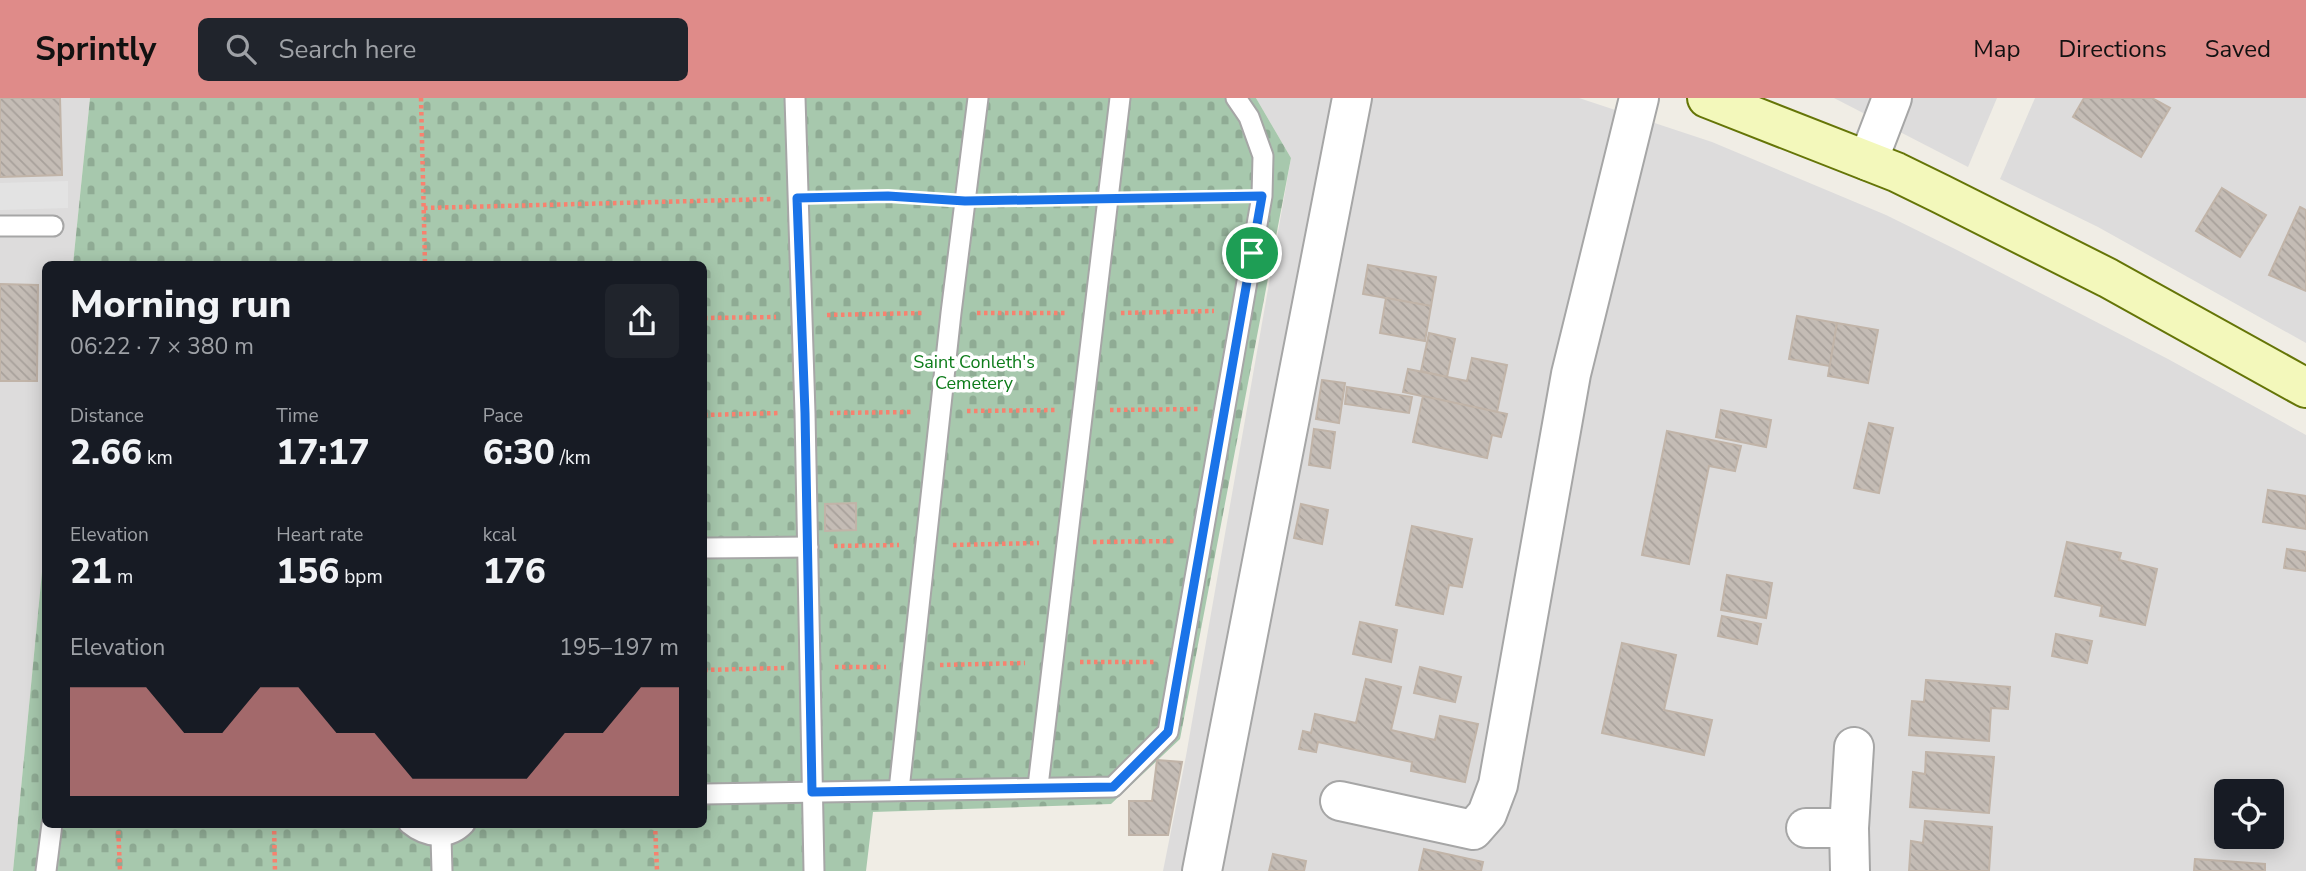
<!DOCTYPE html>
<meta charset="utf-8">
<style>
body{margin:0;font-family:"Nunito Sans",sans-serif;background:#20242c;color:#f1f3f6;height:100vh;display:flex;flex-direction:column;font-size:26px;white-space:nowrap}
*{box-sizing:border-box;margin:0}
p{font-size:23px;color:#9ea1a6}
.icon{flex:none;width:38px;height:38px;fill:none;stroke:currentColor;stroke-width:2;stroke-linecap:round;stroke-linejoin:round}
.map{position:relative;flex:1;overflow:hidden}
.side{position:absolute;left:42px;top:163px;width:665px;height:567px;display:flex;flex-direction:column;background:#171b24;border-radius:10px;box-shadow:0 4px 18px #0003}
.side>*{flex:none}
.fabs{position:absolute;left:2214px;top:681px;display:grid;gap:14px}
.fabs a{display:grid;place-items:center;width:70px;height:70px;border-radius:10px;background:#171b24;box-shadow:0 4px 18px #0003;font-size:35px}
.pin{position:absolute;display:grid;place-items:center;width:60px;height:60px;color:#fff;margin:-30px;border:4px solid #fff;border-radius:50%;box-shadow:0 2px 7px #0007}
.round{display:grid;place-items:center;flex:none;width:74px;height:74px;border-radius:10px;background:#20242c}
.summary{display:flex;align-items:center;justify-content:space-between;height:119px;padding:0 28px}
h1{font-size:38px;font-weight:800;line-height:52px}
.figures{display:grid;grid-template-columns:repeat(3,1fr);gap:10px;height:119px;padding:7px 28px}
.figures div{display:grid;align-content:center}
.figures b{font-size:35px;font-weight:800}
.figures small{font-size:19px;font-weight:400}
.figures p{font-size:19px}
.chart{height:196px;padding:14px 28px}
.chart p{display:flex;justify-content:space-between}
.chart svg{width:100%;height:126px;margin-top:7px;fill:#df8b89;opacity:.7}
header{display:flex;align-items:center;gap:42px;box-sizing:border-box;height:98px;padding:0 35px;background:#df8b89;color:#111}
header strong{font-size:33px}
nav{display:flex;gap:38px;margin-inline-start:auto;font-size:24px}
.search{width:490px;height:63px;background:#20242c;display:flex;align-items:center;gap:18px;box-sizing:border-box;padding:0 24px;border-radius:10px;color:#9ea1a6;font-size:26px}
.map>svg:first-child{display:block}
.residential{fill:#dddcdc;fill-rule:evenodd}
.cemetery{fill:url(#cemetery-stones)}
.parking{fill:#e3e3e3}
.building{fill:url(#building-back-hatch);stroke:#c1b4a8;stroke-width:2}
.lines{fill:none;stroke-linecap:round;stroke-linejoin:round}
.service-casing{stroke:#a6a6a6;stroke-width:23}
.minor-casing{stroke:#a6a6a6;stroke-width:42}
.secondary-casing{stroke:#657507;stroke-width:42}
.path{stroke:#f7826f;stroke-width:4.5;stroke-dasharray:3.5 3.5;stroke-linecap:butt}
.service{stroke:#fff;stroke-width:19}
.minor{stroke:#fff;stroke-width:38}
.secondary{stroke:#f3f8bb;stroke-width:38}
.route-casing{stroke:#fff;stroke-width:14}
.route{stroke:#1a73e8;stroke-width:9}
.labels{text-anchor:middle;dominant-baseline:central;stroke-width:7;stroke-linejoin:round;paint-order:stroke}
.park-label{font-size:18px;fill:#0e7c1b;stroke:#fff}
</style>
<header>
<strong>Sprintly</strong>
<div class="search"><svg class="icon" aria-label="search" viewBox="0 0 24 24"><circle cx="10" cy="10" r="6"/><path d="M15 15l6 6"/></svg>Search here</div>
<nav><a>Map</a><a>Directions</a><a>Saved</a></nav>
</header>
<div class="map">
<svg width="2306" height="773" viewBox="0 0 2306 773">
<defs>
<pattern id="cemetery-stones" width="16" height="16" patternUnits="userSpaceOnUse" patternTransform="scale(1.75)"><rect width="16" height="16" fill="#a7c8ad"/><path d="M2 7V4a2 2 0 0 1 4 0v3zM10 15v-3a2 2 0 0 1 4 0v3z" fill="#8fab94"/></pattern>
<pattern id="building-back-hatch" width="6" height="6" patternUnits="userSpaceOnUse" patternTransform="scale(1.75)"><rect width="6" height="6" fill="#c4bcb5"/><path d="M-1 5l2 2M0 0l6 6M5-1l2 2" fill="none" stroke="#a8a19b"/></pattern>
</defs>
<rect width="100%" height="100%" fill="#f0ede5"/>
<g class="residential">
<polygon points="0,0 90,0 73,166 46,166 45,443 13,773 0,773"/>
<path d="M1256,0H1579L1712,44L1886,117L1957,152L2168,261L2306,337V773H1163L1186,658L1291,60ZM2226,693H2272V738H2226Z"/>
<polygon points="1834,0 1997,0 1968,69"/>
<polygon points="2035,0 2306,0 2306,245 2098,129 2000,81"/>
</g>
<polygon class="cemetery" points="90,0 1256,0 1291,60 1180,641 1111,706 873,714 866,773 13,773 45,443 46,726 704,726 704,166 73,166"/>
<polygon class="parking" points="68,83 68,110 0,112 0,85"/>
<g class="building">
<polygon points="0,0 60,0 62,77 0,79"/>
<polygon points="2084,0 2152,0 2170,10 2141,59 2073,19"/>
<polygon points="2222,90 2266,117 2240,159 2196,133"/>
<polygon points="2300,109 2306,112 2306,193 2269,177"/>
<polygon points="1368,167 1436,179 1431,208 1363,196"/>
<polygon points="0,186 38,187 37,283 0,283"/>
<polygon points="1386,200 1431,208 1425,243 1380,235"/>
<polygon points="1797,218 1837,225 1830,268 1789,261"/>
<polygon points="1837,225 1878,232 1868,285 1828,278"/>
<polygon points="1429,235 1455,241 1447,279 1421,273"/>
<polygon points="1472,260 1507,267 1497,314 1403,294 1408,271 1467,283"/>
<polygon points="1322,282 1345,285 1339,325 1316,321"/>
<polygon points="1347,289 1412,299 1409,315 1345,306"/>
<polygon points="1423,298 1507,316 1501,339 1492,337 1487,360 1413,344"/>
<polygon points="1721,312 1771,322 1766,349 1716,339"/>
<polygon points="1869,325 1893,330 1879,395 1854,390"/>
<polygon points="1314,331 1335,334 1330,370 1309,367"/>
<polygon points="1667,333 1741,348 1735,373 1709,368 1689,466 1642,457"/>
<polygon points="2268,392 2306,398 2306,431 2263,424"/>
<polygon points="856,405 856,432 825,433 825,406"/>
<polygon points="1301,406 1328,412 1322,446 1294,440"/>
<polygon points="1412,428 1472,441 1462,489 1449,487 1443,516 1396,507"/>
<polygon points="2067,444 2121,455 2119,462 2157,471 2145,527 2100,518 2102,508 2055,498"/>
<polygon points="2287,451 2306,454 2306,473 2284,470"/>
<polygon points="1727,477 1772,485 1766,520 1721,512"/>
<polygon points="1722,518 1761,526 1757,546 1718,538"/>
<polygon points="1360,524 1397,532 1391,564 1353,556"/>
<polygon points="2056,536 2092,543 2087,565 2052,558"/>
<polygon points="1622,545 1676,557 1664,612 1712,622 1704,657 1602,635"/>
<polygon points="1420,569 1461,579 1455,604 1414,595"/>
<polygon points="1366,581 1401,589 1391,632 1435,642 1440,618 1478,626 1465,684 1411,673 1412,664 1318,644 1316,654 1299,651 1303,633 1311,635 1315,616 1356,625"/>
<polygon points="1926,582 2010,589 2008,611 1991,610 1989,643 1909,637 1912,603 1924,604"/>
<polygon points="1926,654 1994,659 1989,715 1910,709 1913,674 1925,676"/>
<polygon points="1157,662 1182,664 1168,737 1129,737 1129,703 1152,703"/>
<polygon points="1925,723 1992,729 1989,773 1909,773 1911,743 1923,745"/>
<polygon points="1424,751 1483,764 1481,773 1419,773"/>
<polygon points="1273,756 1306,763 1304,773 1269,773"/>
<polygon points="2195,761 2265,766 2265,773 2194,773"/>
</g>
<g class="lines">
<defs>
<g id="service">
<polyline points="795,0 805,315 814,773"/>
<polyline points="0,128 53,128"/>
<polyline points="704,450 808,449"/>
<polyline points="1038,688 1120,0"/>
<polyline points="899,692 951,215 978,0"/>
<polyline points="704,696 1113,689 1168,634 1262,98 1263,58 1249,19 1236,0"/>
<path d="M409,726C426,740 449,743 465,726"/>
<polyline points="441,739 442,773"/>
<polyline points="46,773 52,726"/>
</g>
<g id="minor">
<polyline points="1868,63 1892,0"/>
<polyline points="1340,703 1473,732 1487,716 1498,687 1571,276 1639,0"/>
<polyline points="1806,730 1849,730"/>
<polyline points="1202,773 1352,0"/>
<polyline points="1850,773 1849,730 1854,649"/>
</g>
<polyline id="secondary" points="1707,0 1896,74 1941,96 2108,180 2306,290"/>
</defs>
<use href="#service" class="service-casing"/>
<use href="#minor" class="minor-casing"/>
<use href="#secondary" class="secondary-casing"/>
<g class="path">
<polyline points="421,0 425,166"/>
<polyline points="823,100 888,98 937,102"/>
<polyline points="1135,101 1235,99"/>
<polyline points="991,103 1081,102"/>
<polyline points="424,110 773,101"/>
<polyline points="977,215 1067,215"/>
<polyline points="1121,215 1214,213"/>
<polyline points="827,217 923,215"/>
<polyline points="704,220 776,219"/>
<polyline points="1110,312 1200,311"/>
<polyline points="967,313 1056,312"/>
<polyline points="830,315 913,314"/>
<polyline points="704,317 780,315"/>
<polyline points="1093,444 1176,443"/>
<polyline points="953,447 1039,445"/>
<polyline points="834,448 899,447"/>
<polyline points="1080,564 1155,564"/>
<polyline points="940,567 1025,565"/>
<polyline points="835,569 886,569"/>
<polyline points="704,572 784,570"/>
<polyline points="118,726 120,773"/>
<polyline points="274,726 275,773"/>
<polyline points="655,726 657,773"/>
</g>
<use href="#service" class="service"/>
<use href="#minor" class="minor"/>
<use href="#secondary" class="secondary"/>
</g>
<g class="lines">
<defs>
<polygon id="route" points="888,98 965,103 1262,98 1168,634 1113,689 812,694 805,315 797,100"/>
</defs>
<use href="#route" class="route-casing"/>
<use href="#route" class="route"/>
</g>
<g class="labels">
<g class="park-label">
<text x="974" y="264">Saint Conleth's<tspan x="974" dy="21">Cemetery</tspan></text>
</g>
</g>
</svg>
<div class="fabs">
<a><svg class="icon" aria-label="locate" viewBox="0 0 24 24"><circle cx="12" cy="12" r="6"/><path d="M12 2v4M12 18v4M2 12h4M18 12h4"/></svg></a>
</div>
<div class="pin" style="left:1252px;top:155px;background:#1e9e55"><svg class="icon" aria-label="arrive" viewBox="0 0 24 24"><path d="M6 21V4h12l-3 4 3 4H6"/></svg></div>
<section class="side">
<div class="summary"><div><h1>Morning run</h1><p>06:22 · 7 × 380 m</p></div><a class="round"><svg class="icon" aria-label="share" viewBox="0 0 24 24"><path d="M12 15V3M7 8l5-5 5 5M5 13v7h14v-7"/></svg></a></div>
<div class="figures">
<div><p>Distance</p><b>2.66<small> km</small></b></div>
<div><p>Time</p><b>17:17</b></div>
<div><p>Pace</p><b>6:30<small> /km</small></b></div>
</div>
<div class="figures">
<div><p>Elevation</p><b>21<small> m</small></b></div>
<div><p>Heart rate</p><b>156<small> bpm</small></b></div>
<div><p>kcal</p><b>176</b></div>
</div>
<div class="chart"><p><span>Elevation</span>195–197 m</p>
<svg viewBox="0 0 160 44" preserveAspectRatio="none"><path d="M0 44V6L10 6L20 6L30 22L40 22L50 6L60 6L70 22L80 22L90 38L100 38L110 38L120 38L130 22L140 22L150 6L160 6V44z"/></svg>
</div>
</section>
</div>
